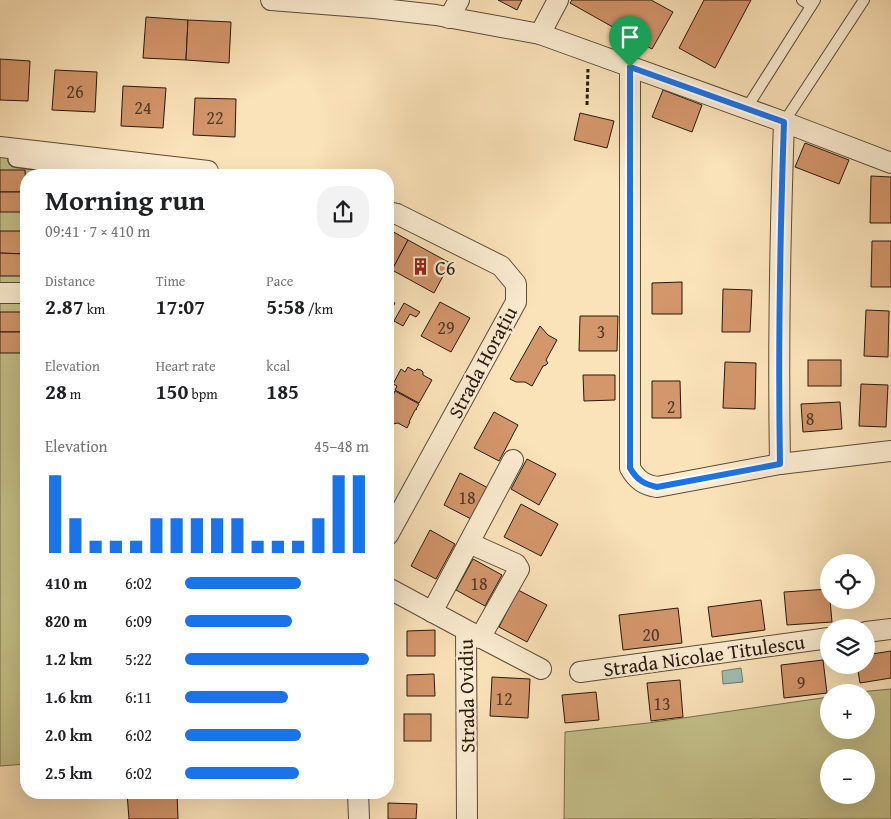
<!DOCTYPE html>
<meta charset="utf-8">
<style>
body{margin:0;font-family:"Gentium Book Plus",serif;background:#f2f2f2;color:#202124;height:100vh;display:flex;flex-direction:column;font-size:19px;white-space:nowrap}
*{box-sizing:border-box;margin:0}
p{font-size:16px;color:#757577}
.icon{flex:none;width:28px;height:28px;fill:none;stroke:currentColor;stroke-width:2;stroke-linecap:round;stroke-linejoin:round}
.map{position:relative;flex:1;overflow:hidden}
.drawer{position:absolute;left:20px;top:169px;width:374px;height:630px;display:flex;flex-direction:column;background:#fff;border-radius:20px;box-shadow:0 5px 20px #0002}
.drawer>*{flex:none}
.controls{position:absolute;left:820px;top:554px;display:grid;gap:10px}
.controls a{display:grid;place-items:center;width:55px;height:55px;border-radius:50%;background:#fff;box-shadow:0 5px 20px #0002;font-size:25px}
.pin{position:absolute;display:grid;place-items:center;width:42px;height:42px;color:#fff;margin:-51px -21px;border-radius:50% 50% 50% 0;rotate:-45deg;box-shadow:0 0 5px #0007}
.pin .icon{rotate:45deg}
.round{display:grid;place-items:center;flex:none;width:52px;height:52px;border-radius:20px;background:#f2f2f2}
.head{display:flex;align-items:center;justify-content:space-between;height:85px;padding:0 25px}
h1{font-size:28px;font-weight:700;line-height:38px}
.stats{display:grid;grid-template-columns:repeat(3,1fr);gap:8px;height:85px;padding:5px 25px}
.stats div{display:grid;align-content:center}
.stats b{font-size:21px;font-weight:700}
.stats small{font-size:14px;font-weight:400}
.stats p{font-size:14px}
.chart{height:140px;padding:10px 25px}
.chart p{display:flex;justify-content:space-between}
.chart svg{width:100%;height:90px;margin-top:5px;stroke:#1a73e8;stroke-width:6}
ul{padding:0 25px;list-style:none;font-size:16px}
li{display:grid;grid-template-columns:80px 60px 1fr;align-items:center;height:38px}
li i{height:12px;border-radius:6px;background:#1a73e8}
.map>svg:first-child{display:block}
.green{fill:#c5c28b;stroke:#756d4d;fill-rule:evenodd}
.water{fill:#9fbeb0;stroke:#6e7c70}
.building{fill:#d4966b;stroke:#25180f}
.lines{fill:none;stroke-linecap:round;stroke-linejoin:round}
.service-casing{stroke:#5a4b3a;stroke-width:12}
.pedestrian-casing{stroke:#5a4b3a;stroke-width:18}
.minor-casing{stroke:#5a4b3a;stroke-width:22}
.path{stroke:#25180f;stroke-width:3;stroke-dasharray:4 2.5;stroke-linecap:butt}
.service{stroke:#fcedd2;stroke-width:10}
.pedestrian{stroke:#fcedd2;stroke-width:15}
.minor{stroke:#fcedd2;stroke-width:20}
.route-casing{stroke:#fff;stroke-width:10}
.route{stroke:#1a73e8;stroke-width:6}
.labels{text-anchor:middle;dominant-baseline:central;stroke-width:4.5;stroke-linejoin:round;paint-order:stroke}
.number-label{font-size:18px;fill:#513826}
.poi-label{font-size:20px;fill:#25180f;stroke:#fcedd2;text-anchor:start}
.street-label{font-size:20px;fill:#25180f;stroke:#fcedd2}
</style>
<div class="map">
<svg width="891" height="819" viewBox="0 0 891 819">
<rect width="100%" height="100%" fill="#fbe3b9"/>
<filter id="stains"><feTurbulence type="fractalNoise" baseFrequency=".004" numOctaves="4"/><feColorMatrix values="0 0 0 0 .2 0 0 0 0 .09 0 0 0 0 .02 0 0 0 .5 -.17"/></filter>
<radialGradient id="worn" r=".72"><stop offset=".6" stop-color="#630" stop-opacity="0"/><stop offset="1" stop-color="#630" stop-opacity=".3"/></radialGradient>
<g class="green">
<polygon points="0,156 136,175 26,175 26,764 0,766"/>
<path d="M891,689V819H564L565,732L648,723L829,697V730H866V692H859ZM829,758H866V795H829Z"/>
</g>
<polygon class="water" points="741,668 743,682 723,684 722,671"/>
<g class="building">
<polygon points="498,0 522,0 517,10"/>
<polygon points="572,0 651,0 673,12 652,49 570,3"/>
<polygon points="704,0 751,0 715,68 679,48"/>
<polygon points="146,17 188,20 186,60 143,58"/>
<polygon points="188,20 231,22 229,63 186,60"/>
<polygon points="0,59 30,61 28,101 0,100"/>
<polygon points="55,70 97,72 95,112 52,110"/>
<polygon points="123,86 166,88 163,128 121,126"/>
<polygon points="663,90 702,105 692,132 652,117"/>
<polygon points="195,98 236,99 235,137 193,135"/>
<polygon points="580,113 614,121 607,148 574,140"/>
<polygon points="805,143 849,160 839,184 795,167"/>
<polygon points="0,170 25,170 26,192 0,192"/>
<polygon points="871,176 891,177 891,223 870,223"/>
<polygon points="0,192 26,192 25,212 0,212"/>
<polygon points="388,229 408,240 392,270 388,268"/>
<polygon points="0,231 24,231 24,254 0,253"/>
<polygon points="408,240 450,263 434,293 392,270"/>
<polygon points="872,241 891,241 891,287 871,287"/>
<polygon points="0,253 24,254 24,276 0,276"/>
<polygon points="682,282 682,314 652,314 652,283"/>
<polygon points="723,289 752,290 750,332 722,332"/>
<polygon points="388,299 395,303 388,316"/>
<polygon points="440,302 470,318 451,352 421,336"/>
<polygon points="404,303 420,312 416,317 410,314 403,326 394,321"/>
<polygon points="866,310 889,311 888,357 864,356"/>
<polygon points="0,312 24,312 25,332 0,332"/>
<polygon points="580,316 618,316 617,351 579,351"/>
<polygon points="540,326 548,335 557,340 546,360 548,363 546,365 543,366 532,386 525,382 516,382 510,379"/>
<polygon points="0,332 25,332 24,353 0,353"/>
<rect x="808" y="360" width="33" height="26"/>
<polygon points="725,362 756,363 755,409 723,408"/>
<polygon points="408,367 415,371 417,369 421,370 423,372 423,375 432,380 419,403 395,390 397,386 393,384 401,369 405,372"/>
<polygon points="583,375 615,375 615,400 584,401"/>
<polygon points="652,381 680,381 681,418 652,418"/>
<polygon points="861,384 888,385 886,427 859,426"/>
<polygon points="395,391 419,404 416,409 417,409 415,410 409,422 410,422 407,428 398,423 393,424 391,419 388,417 388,395 389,393 393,395"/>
<polygon points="840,402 842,429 803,432 801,404"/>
<polygon points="494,412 518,425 499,461 474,448"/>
<polygon points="527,459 556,474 539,505 511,489"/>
<polygon points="460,473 490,489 473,520 444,505"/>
<polygon points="521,504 558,524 541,556 504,537"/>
<polygon points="430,530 455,544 436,579 411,566"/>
<polygon points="473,559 502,575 485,606 456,590"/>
<polygon points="829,589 832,622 787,625 784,592"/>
<polygon points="518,590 547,605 527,642 499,627"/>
<polygon points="761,600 765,630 712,637 708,607"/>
<polygon points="678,608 682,643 623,650 619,615"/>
<polygon points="435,630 435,656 407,656 407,631"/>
<polygon points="891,651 891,678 860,683 857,665 866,665 866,655"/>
<polygon points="823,660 827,693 784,698 781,665"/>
<polygon points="434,674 435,696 407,696 407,675"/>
<polygon points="492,677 530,679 528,718 490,716"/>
<polygon points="680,680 683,717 651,721 647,683"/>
<polygon points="596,692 599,720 565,723 562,695"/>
<rect x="404" y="714" width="27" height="27"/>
<polygon points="177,792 178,819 129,819 127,793"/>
<polygon points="388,803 417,804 416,819 388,819"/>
</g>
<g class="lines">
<defs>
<g id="service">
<polyline points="802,0 811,6"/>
<polyline points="746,109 815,0"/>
<polyline points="784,122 864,0"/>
</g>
<polyline id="pedestrian" points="16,159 136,175"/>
<g id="minor">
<polyline points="271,0 374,8 436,15 540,34 784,122 891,163"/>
<polyline points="449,18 459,0"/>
<polyline points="540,34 558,0"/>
<path d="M630,67V468C637,480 644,485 657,487L780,464L891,451"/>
<polyline points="0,147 208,171"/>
<polyline points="388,212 397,214 501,266 516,284 516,302 388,535"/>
<polyline points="0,293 26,293"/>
<path d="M780,464C778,350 780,236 784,122"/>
<polyline points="469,543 516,564 519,569 480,638"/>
<polyline points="388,588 466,630 467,819"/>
<polyline points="432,612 513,460"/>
<polyline points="470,632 541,669"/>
<polyline points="866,632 891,629"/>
<polyline points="580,672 829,638"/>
<polyline points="358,792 359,819"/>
</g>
</defs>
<use href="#service" class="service-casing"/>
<use href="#pedestrian" class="pedestrian-casing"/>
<use href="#minor" class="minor-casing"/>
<polyline class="path" points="587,105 588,69"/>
<use href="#service" class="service"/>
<use href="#pedestrian" class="pedestrian"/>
<use href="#minor" class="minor"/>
</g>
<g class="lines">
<defs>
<path id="route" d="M630,67L784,122C780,236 778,350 780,464L657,487C644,484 637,480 630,468Z"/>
</defs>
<use href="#route" class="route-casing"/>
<use href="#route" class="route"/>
</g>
<defs>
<symbol id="building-bare" viewBox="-9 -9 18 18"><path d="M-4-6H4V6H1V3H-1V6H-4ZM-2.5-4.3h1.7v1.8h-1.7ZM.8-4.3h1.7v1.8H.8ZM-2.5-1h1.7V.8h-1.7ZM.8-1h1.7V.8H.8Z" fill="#8f2418" stroke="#fcedd2" stroke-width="2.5" paint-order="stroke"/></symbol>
</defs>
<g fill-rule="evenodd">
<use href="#building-bare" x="408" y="254" width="25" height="25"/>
</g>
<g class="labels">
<g class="number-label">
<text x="75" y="91">26</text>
<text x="143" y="107">24</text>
<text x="215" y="117">22</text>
<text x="446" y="327">29</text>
<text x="601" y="331">3</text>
<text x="671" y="406">2</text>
<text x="810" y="418">8</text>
<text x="467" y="497">18</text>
<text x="479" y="583">18</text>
<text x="651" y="634">20</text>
<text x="801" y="682">9</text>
<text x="504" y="698">12</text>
<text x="662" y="703">13</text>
</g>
<g class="poi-label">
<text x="435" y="267">C6</text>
</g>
<g class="street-label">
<text transform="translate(482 362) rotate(-62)">Strada Horațiu</text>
<text transform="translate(704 655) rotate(-8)">Strada Nicolae Titulescu</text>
<text transform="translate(466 696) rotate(-91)">Strada Ovidiu</text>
</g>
</g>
<rect width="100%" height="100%" filter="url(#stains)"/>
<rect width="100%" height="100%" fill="url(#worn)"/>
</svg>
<div class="controls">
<a><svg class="icon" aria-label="locate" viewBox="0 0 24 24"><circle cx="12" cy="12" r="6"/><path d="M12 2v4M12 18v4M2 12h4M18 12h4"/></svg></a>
<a><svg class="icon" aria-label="layers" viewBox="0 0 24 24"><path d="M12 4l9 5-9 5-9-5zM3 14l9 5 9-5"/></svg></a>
<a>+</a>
<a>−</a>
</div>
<div class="pin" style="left:630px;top:67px;background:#1e9e55"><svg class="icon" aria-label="arrive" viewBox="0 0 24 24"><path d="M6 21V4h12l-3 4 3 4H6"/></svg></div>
<section class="drawer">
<div class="head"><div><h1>Morning run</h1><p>09:41 · 7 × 410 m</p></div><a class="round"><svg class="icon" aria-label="share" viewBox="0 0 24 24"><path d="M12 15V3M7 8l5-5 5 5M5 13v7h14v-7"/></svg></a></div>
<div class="stats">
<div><p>Distance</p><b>2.87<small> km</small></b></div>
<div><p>Time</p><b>17:07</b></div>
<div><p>Pace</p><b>5:58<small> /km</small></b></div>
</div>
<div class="stats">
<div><p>Elevation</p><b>28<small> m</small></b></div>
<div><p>Heart rate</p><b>150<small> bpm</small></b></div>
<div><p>kcal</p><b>185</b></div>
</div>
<div class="chart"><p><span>Elevation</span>45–48 m</p>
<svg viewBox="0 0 160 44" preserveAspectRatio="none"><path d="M5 44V6M15 44V27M25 44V38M35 44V38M45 44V38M55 44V27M65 44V27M75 44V27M85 44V27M95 44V27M105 44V38M115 44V38M125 44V38M135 44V27M145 44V6M155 44V6"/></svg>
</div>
<ul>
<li><b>410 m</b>6:02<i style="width:63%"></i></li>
<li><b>820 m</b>6:09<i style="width:58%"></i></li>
<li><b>1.2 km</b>5:22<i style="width:100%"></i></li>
<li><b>1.6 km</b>6:11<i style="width:56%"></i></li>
<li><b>2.0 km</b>6:02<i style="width:63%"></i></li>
<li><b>2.5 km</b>6:02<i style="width:62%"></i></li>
</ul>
</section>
</div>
